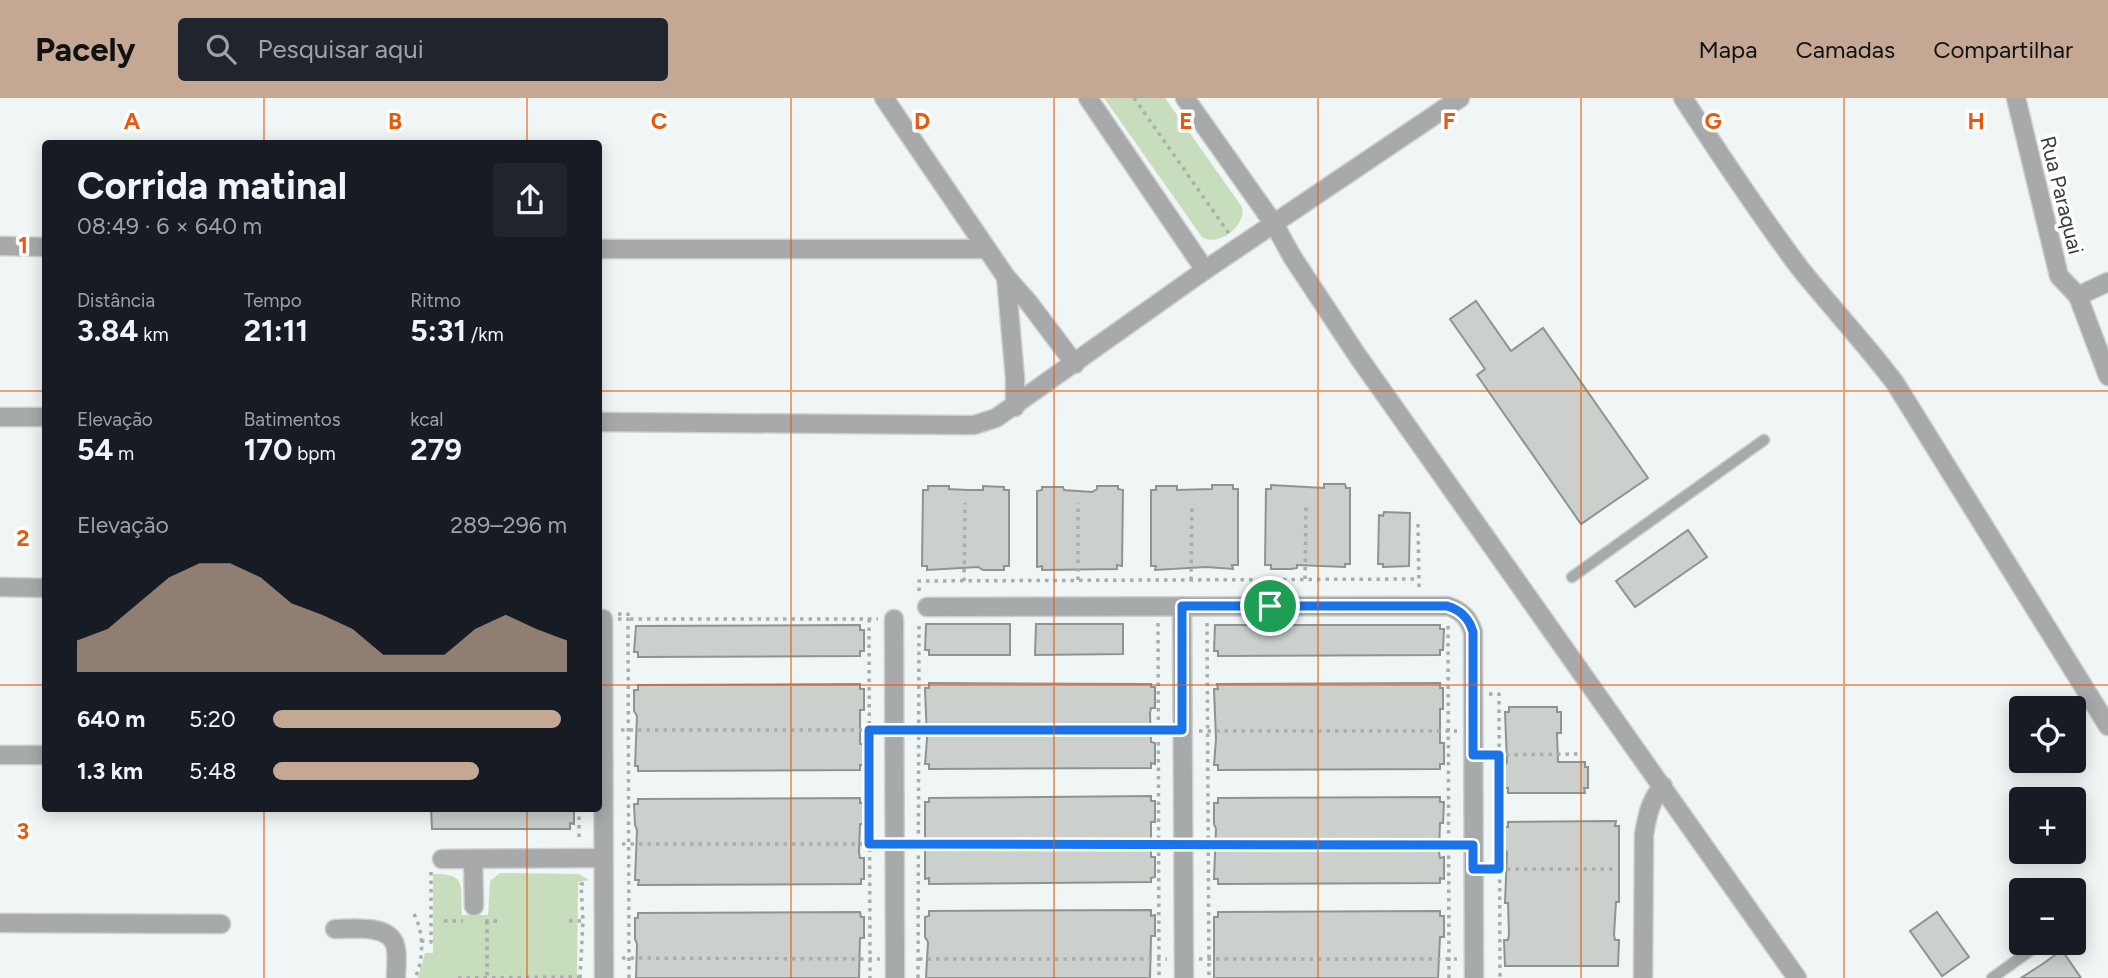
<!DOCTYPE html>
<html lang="pt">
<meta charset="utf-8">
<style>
body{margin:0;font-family:Figtree,sans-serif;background:#20242c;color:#f1f3f6;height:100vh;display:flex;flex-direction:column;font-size:26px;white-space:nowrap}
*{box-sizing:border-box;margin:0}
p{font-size:23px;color:#9ea1a6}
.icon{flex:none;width:38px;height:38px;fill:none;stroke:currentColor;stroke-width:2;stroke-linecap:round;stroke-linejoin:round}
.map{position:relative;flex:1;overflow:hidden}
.panel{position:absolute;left:42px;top:42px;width:560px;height:672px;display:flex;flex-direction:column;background:#171b24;border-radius:7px;box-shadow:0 4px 18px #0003}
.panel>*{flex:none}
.fabs{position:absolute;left:2009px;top:598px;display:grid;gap:14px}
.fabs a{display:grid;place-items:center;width:77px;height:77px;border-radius:7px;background:#171b24;box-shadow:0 4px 18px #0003;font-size:35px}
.pin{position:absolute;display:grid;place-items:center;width:60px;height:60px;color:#fff;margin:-30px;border:4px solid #fff;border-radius:50%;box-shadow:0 2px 7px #0007}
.round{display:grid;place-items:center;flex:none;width:74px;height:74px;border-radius:7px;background:#20242c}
.headline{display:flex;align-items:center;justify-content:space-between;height:119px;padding:0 35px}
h1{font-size:38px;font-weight:700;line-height:52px}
.stats{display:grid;grid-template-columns:repeat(3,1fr);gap:10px;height:119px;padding:7px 35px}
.stats div{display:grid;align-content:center}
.stats b{font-size:30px;font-weight:700}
.stats small{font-size:19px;font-weight:400}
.stats p{font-size:19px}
.chart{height:196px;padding:14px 35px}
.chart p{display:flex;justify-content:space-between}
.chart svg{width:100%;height:126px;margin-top:7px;fill:#c5a894;opacity:.7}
ul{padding:0 35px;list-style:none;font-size:23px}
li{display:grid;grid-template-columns:112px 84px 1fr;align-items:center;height:52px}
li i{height:18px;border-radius:9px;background:#c5a894}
header{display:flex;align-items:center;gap:42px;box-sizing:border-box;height:98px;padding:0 35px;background:#c5a894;color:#111}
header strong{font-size:33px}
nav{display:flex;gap:38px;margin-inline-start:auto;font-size:24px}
.search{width:490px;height:63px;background:#20242c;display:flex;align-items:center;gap:18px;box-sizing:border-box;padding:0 24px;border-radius:7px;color:#9ea1a6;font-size:26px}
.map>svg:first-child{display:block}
.green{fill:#c7ddbc}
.building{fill:#cbd0cd;stroke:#8f9391;stroke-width:2}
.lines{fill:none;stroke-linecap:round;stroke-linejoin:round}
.service-casing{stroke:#ccd0d0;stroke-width:13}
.minor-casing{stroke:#ccd0d0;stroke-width:21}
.path{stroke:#a9adad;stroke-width:3.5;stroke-dasharray:3.5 5;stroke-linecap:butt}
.service{stroke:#a7a9aa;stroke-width:10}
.minor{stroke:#a7a9aa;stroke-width:18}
.route-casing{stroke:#fff;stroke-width:14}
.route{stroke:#1a73e8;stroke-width:9}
.grid{fill:none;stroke:#e8590c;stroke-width:2;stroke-opacity:0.55}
.labels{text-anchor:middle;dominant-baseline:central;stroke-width:7;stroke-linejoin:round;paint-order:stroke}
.street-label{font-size:21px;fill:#3b3d3d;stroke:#fff}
.grid-label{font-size:23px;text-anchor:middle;font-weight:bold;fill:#e8590c;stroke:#fff;stroke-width:7;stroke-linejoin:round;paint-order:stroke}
</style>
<header>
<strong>Pacely</strong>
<div class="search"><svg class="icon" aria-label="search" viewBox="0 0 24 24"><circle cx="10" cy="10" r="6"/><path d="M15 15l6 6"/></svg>Pesquisar aqui</div>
<nav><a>Mapa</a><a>Camadas</a><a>Compartilhar</a></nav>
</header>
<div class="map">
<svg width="2108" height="880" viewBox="0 0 2108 880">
<rect width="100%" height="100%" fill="#f0f5f5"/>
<g class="green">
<path d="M1104,0H1165L1242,109C1247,127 1218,150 1202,139Z"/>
<path d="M500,775L579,776L589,782L578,784L577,880H418L425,855H433V776C468,775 460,789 462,817H488L490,783Z"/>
</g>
<g class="building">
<polygon points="1476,203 1511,253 1543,230 1648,380 1581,426 1477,277 1485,271 1450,221"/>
<polygon points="1324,386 1345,386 1346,390 1350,390 1350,466 1345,466 1345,469 1297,467 1297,470 1291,471 1271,471 1271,467 1265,467 1266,391 1271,391 1271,387 1324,390"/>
<polygon points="1212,387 1233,387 1233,391 1238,391 1238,467 1232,467 1233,471 1206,469 1155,472 1156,468 1151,468 1151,392 1156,392 1156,388 1177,388 1177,392 1212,391"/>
<polygon points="928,388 949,388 949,391 967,392 983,392 983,388 1004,389 1004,392 1009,392 1009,468 1004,468 1004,472 983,472 978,469 927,472 927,468 922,468 923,392 928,392"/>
<polygon points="1097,388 1118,388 1118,391 1123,392 1122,468 1117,467 1117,471 1042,472 1042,468 1037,469 1037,393 1042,392 1042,389 1063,389 1064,392 1092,394 1097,391"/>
<polygon points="1384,414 1410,415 1409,468 1383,469 1383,466 1378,466 1379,417 1383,418"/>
<polygon points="1688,432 1707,459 1635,509 1616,483"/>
<polygon points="926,526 1010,526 1010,557 929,557 929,552 925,552"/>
<polygon points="1036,526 1123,526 1123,556 1035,557"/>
<polygon points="860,527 860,532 864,532 864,553 860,553 860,558 638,559 638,554 634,554 636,528"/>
<polygon points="1215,527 1440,527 1440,531 1444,531 1443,552 1440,552 1440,557 1218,558 1218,553 1214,553"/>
<polygon points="929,585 1151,586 1151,589 1155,589 1155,610 1151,610 1150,615 1151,644 1155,645 1155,666 1151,665 1151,670 929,671 929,666 925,666 927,641 925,590 929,590"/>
<polygon points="1440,585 1440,590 1443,590 1443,611 1440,611 1440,645 1444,645 1444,666 1440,666 1440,671 1218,672 1218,667 1214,667 1216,641 1214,591 1218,591 1217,586"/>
<polygon points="860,586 860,591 864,591 864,612 860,612 860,646 864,646 864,667 860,667 860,672 638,673 638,668 635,668 637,618 634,613 634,592 638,592 638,587"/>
<polygon points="1509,609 1557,609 1557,614 1561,614 1561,635 1557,635 1558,664 1585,664 1585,669 1588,669 1588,690 1584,690 1585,695 1508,695 1508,690 1504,690 1504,669 1507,664 1505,614 1509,614"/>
<polygon points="1151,698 1151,703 1155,703 1155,724 1151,724 1151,759 1155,759 1155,779 1151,780 1151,784 929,786 929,780 925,781 925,704 929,704 929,700"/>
<polygon points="1440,699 1440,704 1444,704 1443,725 1440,725 1439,754 1440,760 1444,759 1444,781 1440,780 1440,785 1222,786 1218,786 1218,781 1214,781 1216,731 1214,726 1214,705 1218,705 1218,700"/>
<polygon points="860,700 860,705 864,705 864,726 860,726 859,755 860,760 864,760 864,781 861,781 861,786 638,787 639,782 635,782 637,732 635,727 634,706 638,706 638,701"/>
<polygon points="431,710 574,710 574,726 570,725 570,731 432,731"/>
<polygon points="1616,723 1615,728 1619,728 1619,804 1616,804 1614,837 1615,842 1619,842 1618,868 1505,868 1504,842 1508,842 1509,837 1508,805 1505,805 1507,755 1504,750 1504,729 1508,729 1508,724"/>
<polygon points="1151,812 1151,818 1155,817 1155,838 1151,838 1150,880 926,880 928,844 925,839 925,819 929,818 929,813"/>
<polygon points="1440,813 1440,818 1444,818 1444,839 1440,839 1438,880 1214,880 1214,819 1218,819 1218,814"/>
<polygon points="860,814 861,819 864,819 864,840 860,840 859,880 636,880 637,846 635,841 635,820 638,820 638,815"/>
<polygon points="1937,814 1969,859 1942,878 1910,833"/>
<polygon points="2062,852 2081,880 2021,880 2044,865"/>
</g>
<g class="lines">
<defs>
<g id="service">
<polyline points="1572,479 1764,342"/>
<polyline points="1992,880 2041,845"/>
</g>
<g id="minor">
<polyline points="884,0 1006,179 1029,205 1075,266"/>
<polyline points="1088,0 1205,172"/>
<polyline points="1185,0 1274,126 1293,160 1357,257 1797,880"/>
<path d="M1683,0C1720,57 1758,114 1799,169C1830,208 1865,245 1895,285L2108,628"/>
<polyline points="2016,0 2059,178 2078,198"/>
<polyline points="0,148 46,149"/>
<polyline points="598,151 987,151"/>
<polyline points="1006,179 1015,280 1015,309"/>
<polyline points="2108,184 2078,198 2108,278"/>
<polyline points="0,319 46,319"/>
<polyline points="598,324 960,327 974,327 996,320 1205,172 1460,0"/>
<polyline points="0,489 46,490"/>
<polyline points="1182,508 1184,880"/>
<path d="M927,509L1447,508C1461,512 1469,520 1473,534L1474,880"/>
<polyline points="603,521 604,880"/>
<polyline points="894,521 895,880"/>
<polyline points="0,657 46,657"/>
<polyline points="442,761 603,760"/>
<polyline points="473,761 474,808"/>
<polyline points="0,825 221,826"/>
<path d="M335,831C352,831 389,826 395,847C398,856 396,870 396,880"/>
<path d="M1643,880L1644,737C1647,719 1650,702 1663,688"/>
</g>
</defs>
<use href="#service" class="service-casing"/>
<use href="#minor" class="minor-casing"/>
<g class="path">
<polyline points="1134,0 1230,137"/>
<polyline points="1418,426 1419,491"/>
<polyline points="1305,481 1306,406"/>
<polyline points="1078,482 1078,405"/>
<polyline points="1191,482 1192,406"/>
<polyline points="964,483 965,405"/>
<polyline points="919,493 919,483 1418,481"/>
<polyline points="618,516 628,516 628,521 878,521"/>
<polyline points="618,521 628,521 629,880"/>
<polyline points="869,521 870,880"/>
<polyline points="1158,525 1159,880"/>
<polyline points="1207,525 1209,880"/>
<polyline points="1448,528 1449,880"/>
<polyline points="1489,596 1499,596 1500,880"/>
<polyline points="621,632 876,632"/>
<polyline points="919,632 1166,632"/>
<polyline points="1199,633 1457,633"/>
<polyline points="1489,657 1578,656"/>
<polyline points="579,710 579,744"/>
<polyline points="622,746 877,746"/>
<polyline points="912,746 1167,747"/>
<polyline points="1199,747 1458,747"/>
<polyline points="1490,771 1617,771"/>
<path d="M414,816C424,834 424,862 415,880"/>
<polyline points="444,823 463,823"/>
<polyline points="485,823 499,823"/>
<polyline points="487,823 487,879"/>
<polyline points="569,823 583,823"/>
<polyline points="421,843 431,844 431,773"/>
<polyline points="622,860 880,861"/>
<polyline points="919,861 1167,861"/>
<polyline points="1199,861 1457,861"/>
<polyline points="458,880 580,879"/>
<polyline points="580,880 583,823 581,786 586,786"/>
<polyline points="918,880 919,525"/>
</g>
<use href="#service" class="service"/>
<use href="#minor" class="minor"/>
</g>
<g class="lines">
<defs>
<path id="route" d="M1182,508H1447C1461,512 1469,520 1473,534V657H1499V771H1473V747L869,746V632H1182Z"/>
</defs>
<use href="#route" class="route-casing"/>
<use href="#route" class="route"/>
</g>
<path class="grid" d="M264,0V46M527,0V46M791,0V880M1054,0V880M1318,0V880M1581,0V880M1844,0V880M0,293H46M598,293H2108M0,587H46M598,587H2108M264,710V880M527,710V880"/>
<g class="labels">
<g class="street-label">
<text transform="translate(2062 97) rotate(76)">Rua Paraquai</text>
</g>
</g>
<g class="grid-label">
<text x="132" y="31">A</text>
<text x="395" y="31">B</text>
<text x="659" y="31">C</text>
<text x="922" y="31">D</text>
<text x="1186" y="31">E</text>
<text x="1449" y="31">F</text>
<text x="1713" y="31">G</text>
<text x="1976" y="31">H</text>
<text x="23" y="155">1</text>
<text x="23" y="448">2</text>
<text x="23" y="741">3</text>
</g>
</svg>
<div class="fabs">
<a><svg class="icon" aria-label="locate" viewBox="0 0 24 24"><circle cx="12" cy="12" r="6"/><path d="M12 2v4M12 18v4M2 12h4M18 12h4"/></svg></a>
<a>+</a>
<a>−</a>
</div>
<div class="pin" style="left:1270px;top:508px;background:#1e9e55"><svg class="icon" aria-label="arrive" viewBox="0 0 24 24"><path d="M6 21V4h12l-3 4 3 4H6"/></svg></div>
<section class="panel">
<div class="headline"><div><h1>Corrida matinal</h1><p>08:49 · 6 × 640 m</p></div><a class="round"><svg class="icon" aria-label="share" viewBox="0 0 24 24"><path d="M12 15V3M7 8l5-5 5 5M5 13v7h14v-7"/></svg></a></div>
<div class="stats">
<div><p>Distância</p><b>3.84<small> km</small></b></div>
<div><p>Tempo</p><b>21:11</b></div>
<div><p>Ritmo</p><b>5:31<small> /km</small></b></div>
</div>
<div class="stats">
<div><p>Elevação</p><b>54<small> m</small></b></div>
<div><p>Batimentos</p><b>170<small> bpm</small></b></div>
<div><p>kcal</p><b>279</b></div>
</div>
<div class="chart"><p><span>Elevação</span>289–296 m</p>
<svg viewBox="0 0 160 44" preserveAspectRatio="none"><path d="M0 44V33L10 29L20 20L30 11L40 6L50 6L60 11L70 20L80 24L90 29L100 38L110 38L120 38L130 29L140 24L150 29L160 33V44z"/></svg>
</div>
<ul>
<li><b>640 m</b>5:20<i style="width:98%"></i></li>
<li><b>1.3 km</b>5:48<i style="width:70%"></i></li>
</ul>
</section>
</div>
